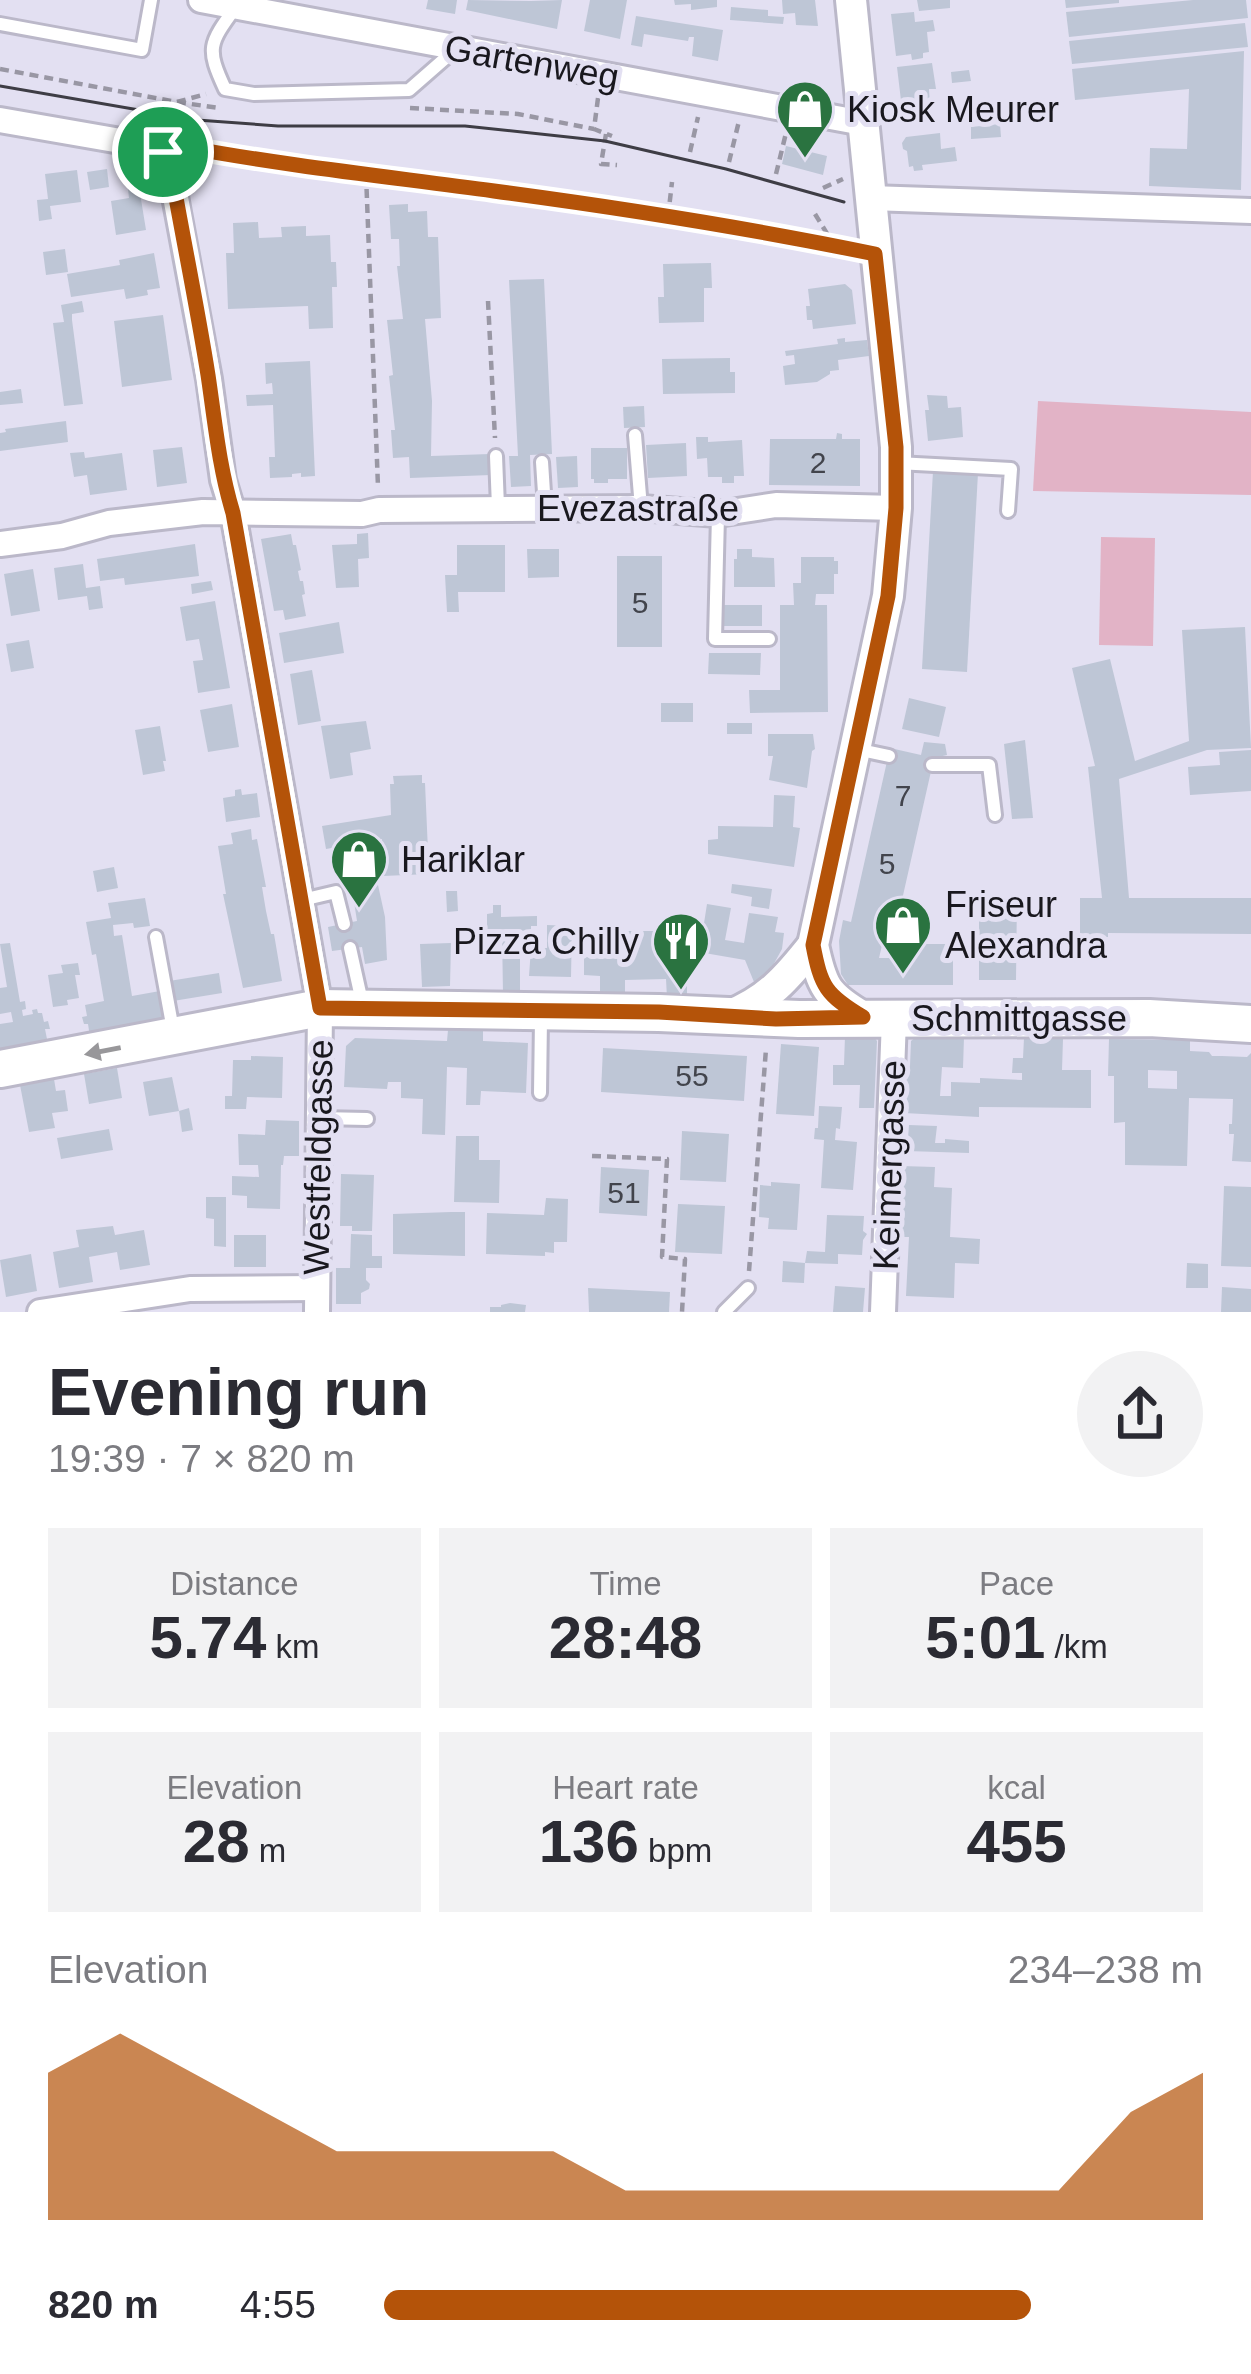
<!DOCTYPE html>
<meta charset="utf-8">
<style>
body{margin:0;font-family:Helvetica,sans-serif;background:#f2f2f3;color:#2b2b33;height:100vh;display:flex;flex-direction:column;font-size:45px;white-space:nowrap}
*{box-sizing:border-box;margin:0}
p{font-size:39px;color:#7c7c81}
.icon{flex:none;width:66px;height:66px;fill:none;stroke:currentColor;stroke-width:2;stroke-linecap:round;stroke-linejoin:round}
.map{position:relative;height:1312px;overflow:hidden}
.drawer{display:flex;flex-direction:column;background:#fff;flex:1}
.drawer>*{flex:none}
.pin{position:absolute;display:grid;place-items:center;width:102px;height:102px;color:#fff;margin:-51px;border:6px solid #fff;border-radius:50%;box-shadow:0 3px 12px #0007}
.round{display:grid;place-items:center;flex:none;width:126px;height:126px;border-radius:63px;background:#f2f2f3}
.headline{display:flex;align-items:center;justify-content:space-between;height:204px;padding:0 48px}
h1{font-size:66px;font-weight:700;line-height:90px}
.stats{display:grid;grid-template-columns:repeat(3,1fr);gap:18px;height:204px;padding:12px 48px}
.stats div{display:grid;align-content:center;border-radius:0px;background:#f2f2f3;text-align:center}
.stats b{font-size:60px;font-weight:700}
.stats small{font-size:33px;font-weight:400}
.stats p{font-size:33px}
.chart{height:336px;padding:24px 48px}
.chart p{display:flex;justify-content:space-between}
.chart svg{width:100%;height:216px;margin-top:12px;fill:#b45309;opacity:.7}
ul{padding:0 48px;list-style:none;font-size:39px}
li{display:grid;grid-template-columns:192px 144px 1fr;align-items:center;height:90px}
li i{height:30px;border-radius:15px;background:#b45309}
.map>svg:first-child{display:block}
.green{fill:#e2b3c6}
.building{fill:#bec6d6;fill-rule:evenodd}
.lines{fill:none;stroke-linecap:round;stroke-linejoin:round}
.service-casing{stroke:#bbb8c9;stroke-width:18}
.minor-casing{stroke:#bbb8c9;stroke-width:30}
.tertiary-casing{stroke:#bbb8c9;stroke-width:36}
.secondary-casing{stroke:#bbb8c9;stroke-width:42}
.path{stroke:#9997a4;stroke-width:4.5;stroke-dasharray:9 6;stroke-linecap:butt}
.service{stroke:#fff;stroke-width:12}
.minor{stroke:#fff;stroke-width:24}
.tertiary{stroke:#fff;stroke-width:30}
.secondary{stroke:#fff;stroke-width:36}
.tram{stroke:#3e3d45;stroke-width:3}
.oneway{fill:#98979a}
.route-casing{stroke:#fff;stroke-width:24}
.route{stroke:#b45309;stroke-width:15}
.labels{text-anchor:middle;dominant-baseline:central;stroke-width:10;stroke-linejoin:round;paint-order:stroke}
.number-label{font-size:30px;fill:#42444c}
.street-label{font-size:36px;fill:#19181e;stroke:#e3e0f2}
.poi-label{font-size:36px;fill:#19181e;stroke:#e3e0f2;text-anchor:start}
</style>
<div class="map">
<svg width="1251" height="1312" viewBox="0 0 1251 1312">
<rect width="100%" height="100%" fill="#e3e0f2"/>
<g class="green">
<polygon points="1038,401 1251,412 1251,495 1033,491"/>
<polygon points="1101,537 1155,538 1153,646 1099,645"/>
</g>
<g class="building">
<polygon points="428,0 457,0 455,14 426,9"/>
<polygon points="468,0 531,1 562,0 557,29 466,10"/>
<polygon points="590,0 627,0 620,39 584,31"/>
<polygon points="674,0 717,0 717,7 691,10 691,4 675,5"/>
<polygon points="782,0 815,0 818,26 796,25 795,13 783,14"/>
<polygon points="917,0 950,0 950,8 919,11"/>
<polygon points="1065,0 1119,0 1119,3 1066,8"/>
<polygon points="1193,0 1246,0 1248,18 1069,37 1066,12"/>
<polygon points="731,7 768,10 768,16 784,17 783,24 730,20"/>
<polygon points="914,12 915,22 933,20 935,31 927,32 929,52 923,53 923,58 912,60 911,54 896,56 891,14"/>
<polygon points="636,16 723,30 718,61 692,56 694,37 689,37 688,41 644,34 642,47 631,45"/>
<polygon points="1245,23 1248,47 1072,64 1069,41"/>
<polygon points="1244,51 1241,190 1149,186 1150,148 1187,149 1189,89 1075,100 1072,69"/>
<polygon points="932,63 936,89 929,89 930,106 902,109 897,67"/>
<polygon points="969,70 971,81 952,83 951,72"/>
<polygon points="1000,124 1001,137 971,139 971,127"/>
<polygon points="940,133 941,149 955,147 957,161 922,165 923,170 914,171 913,166 909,167 907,151 903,149 902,143 906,137"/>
<polygon points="786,146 827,156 823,175 782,164"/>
<polygon points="107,169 109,187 90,190 87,172"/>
<polygon points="77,170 81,202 50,206 52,219 39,221 37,200 48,199 45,174"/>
<polygon points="139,187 146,230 116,235 111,201 129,198 128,189"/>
<polygon points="408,204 408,212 427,211 428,237 438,237 441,318 425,319 432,401 431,456 490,454 491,475 410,478 409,457 393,458 391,430 395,430 389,376 393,375 387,320 403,319 397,266 400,266 399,239 391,239 389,205"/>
<polygon points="258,222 259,238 282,237 281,227 306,226 306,236 330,235 331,262 336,262 337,287 332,287 333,328 309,329 308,306 228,309 226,253 234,253 233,223"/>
<polygon points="65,249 68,272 46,275 43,252"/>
<polygon points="154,253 160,288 147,290 148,295 126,299 124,289 71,297 67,274 120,265 119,260"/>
<polygon points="711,263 712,288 704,288 704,322 659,323 658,297 664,297 663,264"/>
<polygon points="544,279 552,454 530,455 531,486 511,487 509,456 518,456 509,280"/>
<polygon points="845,284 852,290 856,324 813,329 812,320 807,320 806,306 810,306 808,289"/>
<polygon points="82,301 84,312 72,314 72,320 83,404 64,406 53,323 64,322 61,305"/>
<polygon points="163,315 172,380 122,387 114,321"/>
<polygon points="845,338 845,342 867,340 869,356 838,360 839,370 830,371 830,374 817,382 785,385 783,366 795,364 794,355 786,356 785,351 838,344 837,339"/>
<polygon points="730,358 730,372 735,372 735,393 663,394 662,359"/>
<polygon points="310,361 315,476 301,477 301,473 292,474 292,477 270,478 269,457 275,457 273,405 247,406 246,395 273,394 272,383 266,384 265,363"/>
<polygon points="21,389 23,403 0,405 0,392"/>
<polygon points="927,395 947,396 948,408 961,407 963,437 928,441 925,410 929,410"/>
<polygon points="644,406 645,427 624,428 623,407"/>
<polygon points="66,421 68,442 0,451 0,433 6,432 5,429"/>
<polygon points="837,433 842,434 842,439 860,439 860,486 769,485 770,439 836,439"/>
<polygon points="696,437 708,437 708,442 742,440 744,476 734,476 734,483 722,483 722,477 708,477 707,458 697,459"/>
<polygon points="686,443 687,476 648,478 646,445"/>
<polygon points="182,447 187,483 157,487 153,450"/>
<polygon points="591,448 627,448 627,479 608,479 608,483 594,483 594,479 591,479"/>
<polygon points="84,452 85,458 122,453 127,490 90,495 87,475 74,477 70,453"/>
<polygon points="577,456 578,487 558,488 556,457"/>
<polygon points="933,471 978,473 967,672 922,669"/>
<polygon points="368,533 369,558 358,559 359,587 336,588 332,545 357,544 357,534"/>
<polygon points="291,534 293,545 296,545 301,570 298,571 300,581 303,581 305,594 302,595 306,616 285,620 283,610 274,611 261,539"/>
<polygon points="195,544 199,576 125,585 124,578 100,581 97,559"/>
<polygon points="457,545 505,545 505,592 458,592 459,612 447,612 445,575 457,575"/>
<polygon points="527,549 559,549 559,577 528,578"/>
<polygon points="737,549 752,549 752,557 774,558 775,587 734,587 734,559 737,559"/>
<rect x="617" y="556" width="45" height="91"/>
<polygon points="801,557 834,557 834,561 838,561 838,574 834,574 834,594 816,594 815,605 827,605 828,712 750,713 749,690 780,690 780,605 794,605 793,583 801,583"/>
<polygon points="83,564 86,588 100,586 103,608 89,610 87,596 58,600 54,568"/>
<polygon points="33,569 40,611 11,616 4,574"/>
<polygon points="211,581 213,590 192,594 191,584"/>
<polygon points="215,601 230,688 198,693 193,661 203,660 199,639 186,641 180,607"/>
<rect x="720" y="605" width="42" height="21"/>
<polygon points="339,622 344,653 284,663 279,633"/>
<polygon points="1245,627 1251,748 1207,750 1119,779 1129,898 1251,898 1251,934 1108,933 1108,937 1080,937 1080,898 1102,898 1088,767 1095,766 1072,668 1110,659 1135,761 1189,741 1182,630"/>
<polygon points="29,640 34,668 11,672 6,644"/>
<polygon points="709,653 761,653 760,675 708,674"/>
<polygon points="312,670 321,721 298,725 290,674"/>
<polygon points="909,698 946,707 939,737 902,729"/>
<rect x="661" y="703" width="32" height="19"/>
<polygon points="232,704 239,747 208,752 200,710"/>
<polygon points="366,721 371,749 350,753 353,775 330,779 321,726"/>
<rect x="727" y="723" width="25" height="11"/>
<polygon points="160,726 166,761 163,761 165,771 143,775 135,730"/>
<polygon points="768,734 813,734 815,749 812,751 807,788 769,780 773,756 768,756"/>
<polygon points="1025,740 1033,818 1012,819 1004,744"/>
<polygon points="924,742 945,744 947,755 934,758 897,922 888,920 879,958 889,958 889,944 953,944 953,985 848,985 841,974 839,941 843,920 851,922 890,748 921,755"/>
<polygon points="1251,750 1251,791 1190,795 1188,767 1220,765 1219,752"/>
<polygon points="422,775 422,783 425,783 429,874 383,876 382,839 326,849 322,826 391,815 390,784 394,784 393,776"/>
<polygon points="241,789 242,795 257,793 260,817 226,822 223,798 235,796 235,790"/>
<polygon points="774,795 795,796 793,827 800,828 794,867 708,854 708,840 718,839 718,826 773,827"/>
<polygon points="251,829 252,840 257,839 266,887 262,887 266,911 271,934 274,934 282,981 243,988 223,894 226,894 218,846 233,844 231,833"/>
<polygon points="114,867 118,888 97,892 93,871"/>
<polygon points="732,884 772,889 769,909 751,906 752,897 731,893"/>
<polygon points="378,885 385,917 387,960 365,964 362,947 332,951 328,927 357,921 352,889"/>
<polygon points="446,891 457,891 458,911 447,912"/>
<polygon points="968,896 1017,896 1016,980 979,980 979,919 968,919"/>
<polygon points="145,898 150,926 134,928 133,923 113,925 114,936 122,935 132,996 160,991 165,1023 90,1037 88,1024 84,1024 82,1017 87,1016 85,1005 104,1001 96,954 92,955 86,922 111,918 108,903"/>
<polygon points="707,904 731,908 725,940 744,943 749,913 778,917 775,932 784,933 782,949 771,969 763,976 754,982 745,960 687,950 687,999 667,998 666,979 625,980 625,997 600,997 600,976 584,975 584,931 666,931 702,936"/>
<polygon points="493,905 501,905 501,917 537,916 537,926 531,926 531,941 520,942 520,994 503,994 502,931 487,931 487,914 493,913"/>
<polygon points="547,925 572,926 571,977 529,976 531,948 547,948"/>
<polygon points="10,943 20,1002 25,1001 26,1009 22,1010 23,1016 33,1014 32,1010 37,1009 38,1013 42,1013 44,1022 48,1021 50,1029 45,1029 48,1044 0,1053 0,1024 13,1022 11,1012 0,1014 0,988 7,987 0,944"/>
<polygon points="451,943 450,986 422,987 420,944"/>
<polygon points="78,963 80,975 75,975 79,998 67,1000 68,1005 53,1007 48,975 63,973 61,965"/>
<polygon points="219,973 222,993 173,1001 169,981"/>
<polygon points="448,1030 483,1031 483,1041 528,1043 526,1093 481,1091 480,1105 466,1105 467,1068 447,1067 445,1135 422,1134 423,1099 401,1098 401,1082 388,1082 387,1089 344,1087 346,1046 355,1038 447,1041"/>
<polygon points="845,1036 873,1036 877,1041 874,1108 859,1108 860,1085 833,1085 833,1065 844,1065"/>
<polygon points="916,1037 964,1037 963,1068 942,1067 940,1096 951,1096 951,1082 980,1083 980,1078 1022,1080 1022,1073 1012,1073 1013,1058 1023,1058 1024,1038 1063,1039 1062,1070 1091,1070 1091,1108 979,1107 979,1117 904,1113 907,1065 910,1066 911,1041"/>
<path d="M1109,1039L1190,1040V1051L1209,1052L1212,1056H1222L1247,1057L1251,1053V1162L1232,1161L1234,1134H1229V1124H1232L1233,1099L1189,1098L1187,1166L1125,1165V1122L1114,1123V1076H1108ZM1148,1070L1177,1071V1089L1148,1088Z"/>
<polygon points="781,1044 819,1047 814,1116 776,1114"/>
<polygon points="603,1048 747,1056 744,1101 601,1092"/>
<polygon points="251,1056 283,1057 282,1098 247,1097 246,1109 225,1109 225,1096 232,1096 233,1060 251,1060"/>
<polygon points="117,1068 122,1098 89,1104 84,1074"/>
<polygon points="172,1077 179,1111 189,1108 193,1130 182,1132 179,1111 149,1116 143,1082"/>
<polygon points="54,1079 56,1091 65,1090 68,1111 52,1113 55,1128 29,1132 20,1085"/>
<polygon points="819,1106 842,1107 840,1129 836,1128 835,1140 857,1142 853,1190 821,1188 824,1140 814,1139 815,1128 818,1128"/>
<polygon points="266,1120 299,1121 299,1156 284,1156 283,1165 281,1165 280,1209 247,1208 247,1196 232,1195 232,1176 259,1177 258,1165 239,1165 238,1134 265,1135"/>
<polygon points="909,1125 937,1126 935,1143 945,1143 945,1139 969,1141 969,1153 907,1151"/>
<polygon points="109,1129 113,1150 61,1159 57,1138"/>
<polygon points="682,1131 729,1134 726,1182 680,1180"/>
<polygon points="456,1136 479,1136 479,1160 500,1160 499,1203 454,1202"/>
<polygon points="901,1166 935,1167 934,1187 952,1188 950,1237 980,1239 979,1264 955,1263 954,1298 906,1296 909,1237 900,1237"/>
<polygon points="601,1167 649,1170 647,1216 599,1213"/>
<polygon points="341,1174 374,1175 372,1231 352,1231 352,1226 340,1226"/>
<polygon points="771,1182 800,1184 797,1230 768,1229 769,1218 759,1217 760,1185 771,1186"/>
<polygon points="1224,1186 1251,1187 1251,1267 1221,1266"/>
<polygon points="206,1197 226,1197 226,1247 214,1246 214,1219 206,1218"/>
<polygon points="546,1198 568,1199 567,1242 554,1242 554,1253 545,1252 545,1256 486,1254 487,1213 544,1215"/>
<polygon points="678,1204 725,1206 722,1254 675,1252"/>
<polygon points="451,1212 465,1212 465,1256 393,1254 393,1214"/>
<polygon points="827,1215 864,1216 863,1231 867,1234 863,1240 862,1255 838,1254 838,1264 805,1263 807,1251 825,1252"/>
<polygon points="113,1226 115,1235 144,1230 150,1265 120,1270 117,1252 89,1257 93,1282 59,1288 53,1252 79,1247 76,1230"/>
<polygon points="351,1234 372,1235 372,1256 382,1256 382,1268 366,1268 366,1280 370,1284 369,1289 361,1293 361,1304 336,1304 336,1268 350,1268"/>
<rect x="234" y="1235" width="32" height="32"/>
<polygon points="31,1254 37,1291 6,1297 0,1260"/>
<polygon points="783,1261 805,1263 804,1283 782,1282"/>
<polygon points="1187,1263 1208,1264 1208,1288 1186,1288"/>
<polygon points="835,1286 865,1288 863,1312 833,1312"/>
<polygon points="1222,1287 1251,1289 1251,1312 1221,1312"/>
<polygon points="588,1288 670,1292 669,1312 589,1312"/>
<polygon points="510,1303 526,1305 525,1312 490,1312 490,1307 501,1307 501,1305"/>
</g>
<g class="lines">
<defs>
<g id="service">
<path d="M235,8C209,44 206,48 225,89L254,94L409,90L457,48"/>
<polyline points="0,24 142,50 151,0"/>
<polyline points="635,435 641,508"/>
<polyline points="496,456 498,507"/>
<polyline points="542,462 545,508"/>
<polyline points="897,463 1011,469 1008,511"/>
<polyline points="718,515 715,639 769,639"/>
<polyline points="856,749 889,756"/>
<polyline points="932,765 989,765 995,815"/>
<polyline points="302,900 336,892 344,924"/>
<polyline points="156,937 173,1030"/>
<polyline points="350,948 362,1002"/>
<polyline points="540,1093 541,1018"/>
<polyline points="320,1118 367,1119"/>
<polyline points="724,1312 748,1288"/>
</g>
<g id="minor">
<polyline points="201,0 863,123"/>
<polyline points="0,120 155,147 163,152 169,164 209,379 223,480 233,513 320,1008 317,1312"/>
<polyline points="870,198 1251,211"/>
<polyline points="0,544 62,536 109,523 203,512 362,514 379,510 641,508 718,514 776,505 896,508"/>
<polyline points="40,1312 190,1289 317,1288"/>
<polyline points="883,1312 894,1019"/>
</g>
<g id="tertiary">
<path d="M851,0L896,447V508L888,596L813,945C822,987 826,995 863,1017"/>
<path d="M728,1016C768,1000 787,978 813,945"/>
</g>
<polyline id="secondary" points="0,1069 320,1008 659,1013 799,1019 1149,1018 1251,1024"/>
</defs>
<use href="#service" class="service-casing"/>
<use href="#minor" class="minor-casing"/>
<use href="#tertiary" class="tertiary-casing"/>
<use href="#secondary" class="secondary-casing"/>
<g class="path">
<polyline points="0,69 177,102 206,94"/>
<polyline points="598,98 594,129 612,136"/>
<polyline points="177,102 219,108"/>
<polyline points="410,108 518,114 594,129"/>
<polyline points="606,134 601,164 617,165"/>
<path d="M187,147C287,166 388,177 488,190C610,206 732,225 852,249"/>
<polyline points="690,152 698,117"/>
<polyline points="729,162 739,121"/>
<polyline points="366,174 378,487"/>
<polyline points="776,174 786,133"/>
<polyline points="823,188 843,179"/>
<polyline points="815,214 834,245"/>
<polyline points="668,217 672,182"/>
<polyline points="488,301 495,438"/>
<polyline points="592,1156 667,1159 662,1257 685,1259 682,1312"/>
<polyline points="749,1271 766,1049"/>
</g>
<use href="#service" class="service"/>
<use href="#minor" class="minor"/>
<use href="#tertiary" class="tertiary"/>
<use href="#secondary" class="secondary"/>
<polyline class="tram" points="0,86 197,120 278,126 465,126 605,141 726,169 844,202"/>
</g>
<defs><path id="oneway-solid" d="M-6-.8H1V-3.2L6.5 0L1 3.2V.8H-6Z" transform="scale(3)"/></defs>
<use class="oneway" href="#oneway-solid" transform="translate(103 1051) rotate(169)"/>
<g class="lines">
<defs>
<path id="route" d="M185,147C287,166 391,177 494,191C622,208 749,228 875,254L896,447V508L888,596L813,945C821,987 826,995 863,1017L776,1019L659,1012L320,1008L233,513C219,467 215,422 208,375C197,305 182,234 170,164L163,152Z"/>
</defs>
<use href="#route" class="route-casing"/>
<use href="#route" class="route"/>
</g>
<defs>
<symbol id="shop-pin" viewBox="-11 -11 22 30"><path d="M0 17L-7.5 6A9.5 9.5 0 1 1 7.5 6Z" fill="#2a7340" stroke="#e3e0f2"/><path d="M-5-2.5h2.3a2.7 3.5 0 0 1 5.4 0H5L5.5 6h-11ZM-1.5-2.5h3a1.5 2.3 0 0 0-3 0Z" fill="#fff"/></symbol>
<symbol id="restaurant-pin" viewBox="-11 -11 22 30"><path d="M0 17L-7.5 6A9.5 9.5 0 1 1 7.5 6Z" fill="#2a7340" stroke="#e3e0f2"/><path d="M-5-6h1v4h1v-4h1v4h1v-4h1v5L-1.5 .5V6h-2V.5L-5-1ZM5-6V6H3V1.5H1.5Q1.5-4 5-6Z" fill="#fff"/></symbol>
</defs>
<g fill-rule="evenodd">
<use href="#shop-pin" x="772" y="76" width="66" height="90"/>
<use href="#shop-pin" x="326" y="826" width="66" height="90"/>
<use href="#shop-pin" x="870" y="892" width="66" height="90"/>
<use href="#restaurant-pin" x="648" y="908" width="66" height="90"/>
</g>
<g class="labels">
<g class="number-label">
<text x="818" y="462">2</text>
<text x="640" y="602">5</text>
<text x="903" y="795">7</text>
<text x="887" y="863">5</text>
<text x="692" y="1075">55</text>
<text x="624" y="1192">51</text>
</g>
<g class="street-label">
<text transform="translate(532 62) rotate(10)">Gartenweg</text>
<text x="638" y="508">Evezastraße</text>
<text x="1019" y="1018">Schmittgasse</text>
<text transform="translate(318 1157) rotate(-89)">Westfeldgasse</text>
<text transform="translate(889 1165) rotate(-88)">Keimergasse</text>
</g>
<g class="poi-label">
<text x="847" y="109">Kiosk Meurer</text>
<text x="401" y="859">Hariklar</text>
<text x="945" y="904">Friseur<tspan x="945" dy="41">Alexandra</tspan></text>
<text x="639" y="941" text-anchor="end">Pizza Chilly</text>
</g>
</g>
</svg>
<div class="pin" style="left:163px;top:152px;background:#1e9e55"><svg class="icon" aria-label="arrive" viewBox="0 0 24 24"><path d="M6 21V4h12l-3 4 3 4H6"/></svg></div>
</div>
<section class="drawer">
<div class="headline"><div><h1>Evening run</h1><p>19:39 · 7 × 820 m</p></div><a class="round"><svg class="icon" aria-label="share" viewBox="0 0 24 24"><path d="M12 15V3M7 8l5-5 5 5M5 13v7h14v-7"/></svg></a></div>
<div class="stats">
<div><p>Distance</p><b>5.74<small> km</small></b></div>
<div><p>Time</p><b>28:48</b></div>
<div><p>Pace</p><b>5:01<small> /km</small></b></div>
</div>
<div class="stats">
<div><p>Elevation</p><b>28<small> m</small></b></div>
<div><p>Heart rate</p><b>136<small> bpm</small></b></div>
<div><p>kcal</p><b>455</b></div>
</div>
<div class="chart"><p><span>Elevation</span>234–238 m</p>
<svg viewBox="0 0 160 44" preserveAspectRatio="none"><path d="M0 44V14L10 6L20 14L30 22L40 30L50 30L60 30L70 30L80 38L90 38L100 38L110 38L120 38L130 38L140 38L150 22L160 14V44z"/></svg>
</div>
<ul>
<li><b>820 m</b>4:55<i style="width:79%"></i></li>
</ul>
</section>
